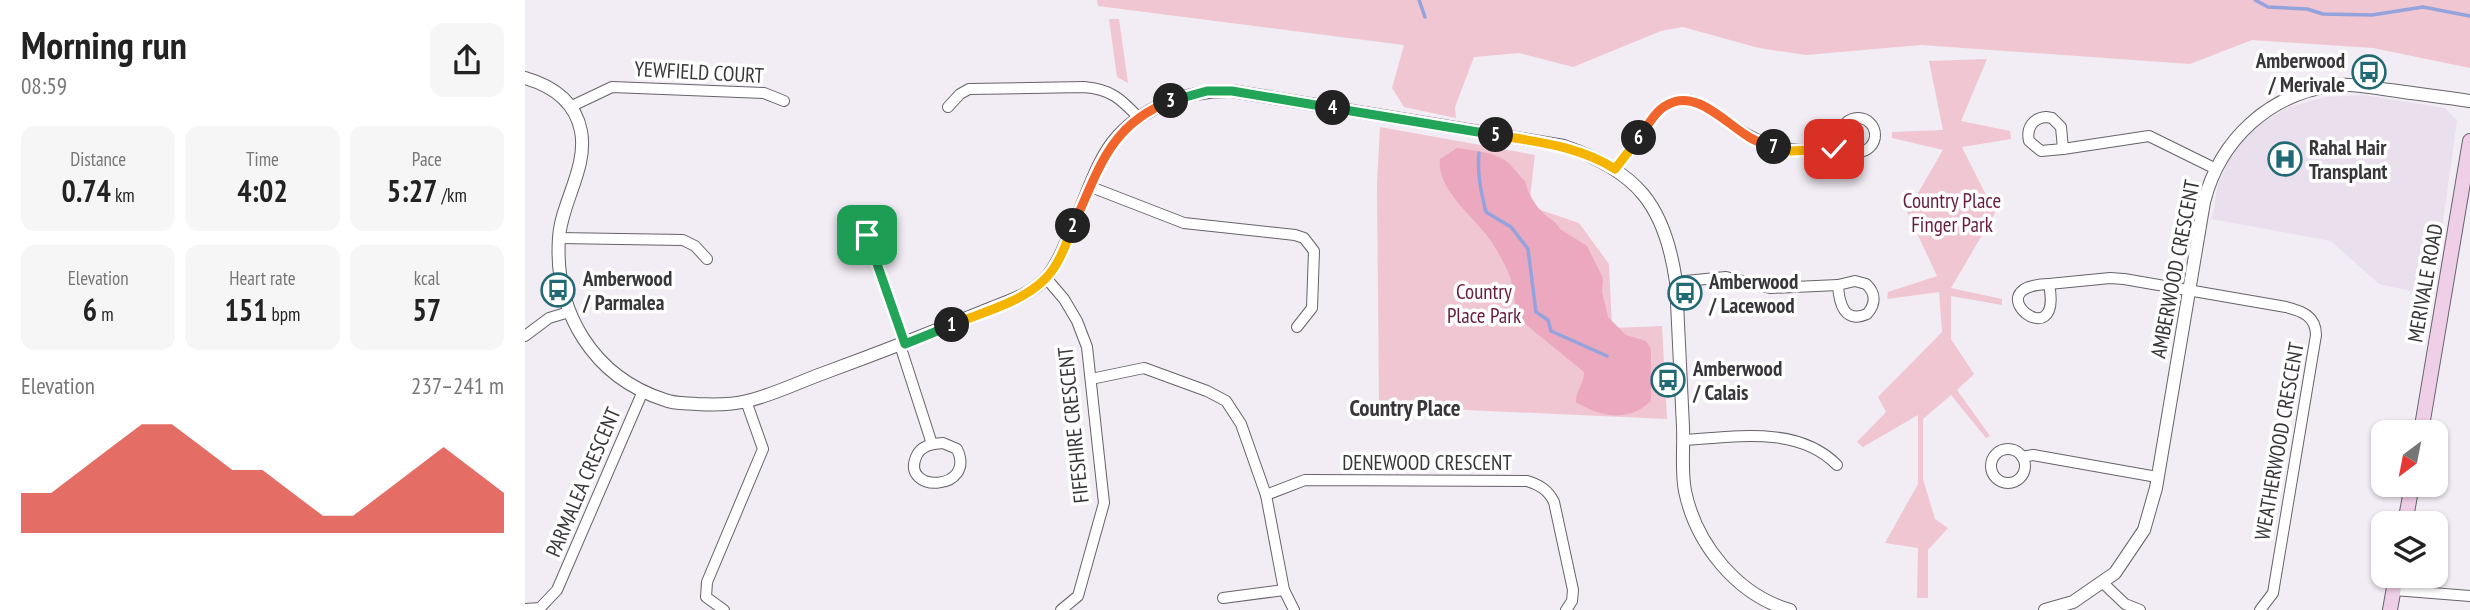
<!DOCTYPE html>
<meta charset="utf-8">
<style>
body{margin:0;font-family:"PT Sans Narrow",sans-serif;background:#f6f6f6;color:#222;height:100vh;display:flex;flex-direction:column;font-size:26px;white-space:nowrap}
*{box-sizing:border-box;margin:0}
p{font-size:23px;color:#767676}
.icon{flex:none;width:38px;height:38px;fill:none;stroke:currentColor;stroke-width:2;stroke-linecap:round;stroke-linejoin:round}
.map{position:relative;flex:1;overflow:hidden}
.drawer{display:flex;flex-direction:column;background:#fff;width:525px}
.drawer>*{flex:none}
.needle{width:46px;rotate:212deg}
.fabs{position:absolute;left:1846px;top:420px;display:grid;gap:14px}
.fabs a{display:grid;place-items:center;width:77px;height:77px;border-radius:14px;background:#fff;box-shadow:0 2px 5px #0004;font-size:35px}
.pin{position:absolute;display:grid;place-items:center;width:60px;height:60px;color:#fff;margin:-30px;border-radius:14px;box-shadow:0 4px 10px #0006}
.km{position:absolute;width:35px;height:35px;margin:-18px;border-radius:50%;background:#222;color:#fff;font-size:19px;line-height:35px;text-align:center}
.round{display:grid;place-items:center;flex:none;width:74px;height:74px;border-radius:14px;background:#f6f6f6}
.head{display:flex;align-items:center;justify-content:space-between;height:119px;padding:0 21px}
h1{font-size:38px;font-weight:600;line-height:52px}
.figures{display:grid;grid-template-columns:repeat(3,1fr);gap:10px;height:119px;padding:7px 21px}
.figures div{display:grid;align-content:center;border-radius:14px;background:#f6f6f6;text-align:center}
.figures b{font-size:30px;font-weight:600}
.figures small{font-size:19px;font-weight:400}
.figures p{font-size:19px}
.chart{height:196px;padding:14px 21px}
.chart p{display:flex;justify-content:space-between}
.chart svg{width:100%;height:126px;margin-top:7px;fill:#d93025;opacity:.7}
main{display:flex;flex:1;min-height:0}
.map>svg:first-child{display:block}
.built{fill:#e9dfed}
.green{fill:#f0c6d3}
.forest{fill:#eba8be}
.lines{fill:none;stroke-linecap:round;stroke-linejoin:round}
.stream{stroke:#94a3dc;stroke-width:3.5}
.minor-casing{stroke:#67636a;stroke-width:12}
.tertiary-casing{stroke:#67636a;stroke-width:14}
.secondary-casing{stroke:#67636a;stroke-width:16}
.minor{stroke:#fff;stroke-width:10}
.tertiary{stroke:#fff;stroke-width:12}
.secondary{stroke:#efcee8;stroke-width:14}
.split-1-casing{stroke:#fff;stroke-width:14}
.split-2-casing{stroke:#fff;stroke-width:14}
.split-3-casing{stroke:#fff;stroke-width:14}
.split-4-casing{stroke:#fff;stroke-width:14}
.split-5-casing{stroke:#fff;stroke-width:14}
.split-6-casing{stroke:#fff;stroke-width:14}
.split-7-casing{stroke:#fff;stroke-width:14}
.split-8-casing{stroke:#fff;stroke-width:14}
.split-1{stroke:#22a559;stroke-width:9}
.split-2{stroke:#f5b400;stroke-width:9}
.split-3{stroke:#f0652b;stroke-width:9}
.split-4{stroke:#22a559;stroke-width:9}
.split-5{stroke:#22a559;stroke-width:9}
.split-6{stroke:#f5b400;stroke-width:9}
.split-7{stroke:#f0652b;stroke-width:9}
.split-8{stroke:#f5b400;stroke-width:9}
.labels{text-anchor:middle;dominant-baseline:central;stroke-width:7;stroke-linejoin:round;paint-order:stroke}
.poi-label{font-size:21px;font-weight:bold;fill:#383639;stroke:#fff;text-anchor:start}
.street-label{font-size:21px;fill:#383639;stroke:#fff}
.park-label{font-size:21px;fill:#691c3e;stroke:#fff}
.neighbourhood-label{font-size:23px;font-weight:bold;fill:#383639;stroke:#fff}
</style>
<main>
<section class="drawer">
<div class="head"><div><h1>Morning run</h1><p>08:59</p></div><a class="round"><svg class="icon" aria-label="share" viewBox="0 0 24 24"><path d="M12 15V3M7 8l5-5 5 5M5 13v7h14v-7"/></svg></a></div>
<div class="figures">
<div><p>Distance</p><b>0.74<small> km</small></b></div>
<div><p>Time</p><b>4:02</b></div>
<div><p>Pace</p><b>5:27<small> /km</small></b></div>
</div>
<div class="figures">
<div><p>Elevation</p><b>6<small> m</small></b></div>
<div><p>Heart rate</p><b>151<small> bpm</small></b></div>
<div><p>kcal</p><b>57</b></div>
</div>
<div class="chart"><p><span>Elevation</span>237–241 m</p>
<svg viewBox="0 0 160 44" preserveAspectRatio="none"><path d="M0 44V30L10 30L20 22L30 14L40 6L50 6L60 14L70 22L80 22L90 30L100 38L110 38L120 30L130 22L140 14L150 22L160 30V44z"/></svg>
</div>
</section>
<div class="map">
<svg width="1945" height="610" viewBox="0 0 1945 610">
<rect width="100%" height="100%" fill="#f2ecf4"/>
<polygon class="built" points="1838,95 1920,108 1932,121 1917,229 1904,295 1854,284 1806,241 1687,219 1693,184 1706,156 1726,129 1764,107 1801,97"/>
<g class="green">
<polygon points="572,0 1945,0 1945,68 1848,48 1727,40 1665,64 1396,45 1281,55 1234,48 1158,27 1136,31 1048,67 994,53 949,57 930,107 931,118 879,107 867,88 879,45 573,6"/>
<polygon points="584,19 594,19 603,83 592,77"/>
<polygon points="1462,59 1436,121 1485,131 1486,139 1437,147 1470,213 1426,288 1477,299 1477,305 1426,296 1426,339 1449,374 1432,390 1465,436 1461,438 1426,395 1398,419 1398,479 1410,519 1423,528 1403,550 1403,598 1392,598 1393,548 1360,543 1393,484 1393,415 1338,447 1332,442 1361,412 1353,397 1417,332 1414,292 1362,299 1363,292 1412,276 1382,212 1418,150 1367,138 1367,132 1418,130 1404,61"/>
<polygon points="855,127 1010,155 1004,206 1054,223 1084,264 1087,328 1137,326 1142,419 854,406 852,184"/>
</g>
<path class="forest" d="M932,148C948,151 967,151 981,161C988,166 993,175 1000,181C1003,193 1009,204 1018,213C1024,219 1031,221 1035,229L1062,246L1078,278L1077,292L1083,317L1101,335L1121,341L1126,349V401C1104,422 1077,418 1051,402C1050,392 1059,385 1059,372L993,318C989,305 990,292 986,280C982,267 973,252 966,241C950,217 911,190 915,159Z"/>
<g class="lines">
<g class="stream">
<polyline points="894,0 900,17"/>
<polyline points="1730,0 1743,7 1782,9 1798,14 1847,15 1898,7 1945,16"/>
<path d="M954,153C952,174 956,192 961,212L986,227L1003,249L1011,312L1023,320L1026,331L1082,356"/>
</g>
<defs>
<g id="minor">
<polyline points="47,106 87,87 239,93 259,101"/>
<path d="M423,107L435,94L444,89L559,87C586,89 596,99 614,118"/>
<path d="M1521,117L1527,118L1536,127L1538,149L1516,151L1504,141C1501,128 1508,118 1521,117Z"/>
<circle cx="1333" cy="135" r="17"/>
<polyline points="1538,149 1624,136 1691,169"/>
<path d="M1090,169L1133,112C1141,105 1151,99 1162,100C1176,101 1189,114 1201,121C1229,141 1253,151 1287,150C1299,150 1309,150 1320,146"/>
<polyline points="566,187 659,223 770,235 779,238 789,251 787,308 772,327"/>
<polyline points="342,235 380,344"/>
<polyline points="34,238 158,240 170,246 182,259"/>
<polyline points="521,278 539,299 552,321 562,347 579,503 553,596 536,610"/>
<path d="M1330,281L1341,284C1351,293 1351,304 1342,314C1319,324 1314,303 1313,285Z"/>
<polyline points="1151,282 1201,277 1245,288 1313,285"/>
<path d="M1524,284L1585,278L1599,279L1761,307C1777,311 1791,316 1791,335L1748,593L1735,610"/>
<path d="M1524,284C1539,360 1447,286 1524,284Z"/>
<polyline points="0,336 24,318 44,312"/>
<polyline points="375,345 407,444"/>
<polyline points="566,379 619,368 682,391 701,401 716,424 741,495 759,590 769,610"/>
<path d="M1158,440C1209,437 1273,425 1312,465"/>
<path d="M418,443L432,449C452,491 376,494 391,457C396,445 407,444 418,443Z"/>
<circle cx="1483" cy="466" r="17"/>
<polyline points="1497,457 1508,455 1632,477"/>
<path d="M741,495L780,480L1002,481C1015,485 1023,490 1029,502L1048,590L1047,601L1041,610"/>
<polyline points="1578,583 1600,604 1615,610"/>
<polyline points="1869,590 1945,596"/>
<polyline points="698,598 759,590"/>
<polyline points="0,609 15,608 32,590 118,391"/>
<polyline points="199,610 181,597 182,582 238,449 221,401"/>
</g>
<g id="tertiary">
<path d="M0,78C28,86 50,101 56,131C63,168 36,203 34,238C29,312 68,377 140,400C149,404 162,403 172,404C189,405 206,405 222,401C248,395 274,382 299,373C356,352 413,330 469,307C488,300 507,293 521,278C534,263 541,242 549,224C562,196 572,159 593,136C623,104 665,90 707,91L1039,146C1112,171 1140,205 1151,282C1153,331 1156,379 1158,427C1159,447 1156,471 1160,491C1171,544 1212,595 1265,610"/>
<path d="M1520,610L1548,602L1590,573L1619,530L1631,488L1679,202C1695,139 1745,93 1811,85C1829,83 1847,88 1865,90C1892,94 1918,97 1945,101"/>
</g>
<g id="secondary">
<polyline points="1896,432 1945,141"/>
<polyline points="1880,523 1887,485"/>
<polyline points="1865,610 1871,576"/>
</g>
</defs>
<use href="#minor" class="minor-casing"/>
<use href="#tertiary" class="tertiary-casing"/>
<use href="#secondary" class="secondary-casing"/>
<use href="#minor" class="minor"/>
<use href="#tertiary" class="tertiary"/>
<use href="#secondary" class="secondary"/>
</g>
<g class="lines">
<defs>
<polyline id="split-1" points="342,235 380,344 427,325"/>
<path id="split-2" d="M427,325C457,312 496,303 520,279C534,265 541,244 548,226"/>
<path id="split-3" d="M548,226C573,172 584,124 646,101"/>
<polyline id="split-4" points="646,101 682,91 707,91 808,108"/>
<polyline id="split-5" points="808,108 971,135"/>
<path id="split-6" d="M971,135C1013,142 1054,146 1090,169L1114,138"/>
<path id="split-7" d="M1114,138C1122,127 1130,111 1142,105C1171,88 1200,123 1224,137C1231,142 1241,144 1249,147"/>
<polyline id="split-8" points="1249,147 1266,151 1309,149"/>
</defs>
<use href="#split-1" class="split-1-casing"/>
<use href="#split-2" class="split-2-casing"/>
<use href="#split-3" class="split-3-casing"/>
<use href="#split-4" class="split-4-casing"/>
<use href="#split-5" class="split-5-casing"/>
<use href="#split-6" class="split-6-casing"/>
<use href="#split-7" class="split-7-casing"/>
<use href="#split-8" class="split-8-casing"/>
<use href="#split-1" class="split-1"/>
<use href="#split-2" class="split-2"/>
<use href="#split-3" class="split-3"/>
<use href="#split-4" class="split-4"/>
<use href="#split-5" class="split-5"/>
<use href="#split-6" class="split-6"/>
<use href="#split-7" class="split-7"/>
<use href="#split-8" class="split-8"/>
</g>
<defs>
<symbol id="bus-ring" viewBox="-11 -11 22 22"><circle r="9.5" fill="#fff" stroke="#216a75" stroke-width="1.5"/><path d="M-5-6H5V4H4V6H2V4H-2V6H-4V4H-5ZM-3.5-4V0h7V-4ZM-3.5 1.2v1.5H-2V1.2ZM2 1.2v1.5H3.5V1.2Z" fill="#216a75"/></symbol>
<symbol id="hospital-ring" viewBox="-11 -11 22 22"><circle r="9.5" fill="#fff" stroke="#216a75" stroke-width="1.5"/><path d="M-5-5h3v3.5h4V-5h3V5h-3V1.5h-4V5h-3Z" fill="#216a75"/></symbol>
</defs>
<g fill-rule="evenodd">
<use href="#bus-ring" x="1825" y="53" width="38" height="38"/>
<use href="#hospital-ring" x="1741" y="140" width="38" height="38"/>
<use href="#bus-ring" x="14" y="271" width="38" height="38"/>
<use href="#bus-ring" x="1141" y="274" width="38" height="38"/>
<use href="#bus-ring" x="1124" y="361" width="38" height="38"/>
</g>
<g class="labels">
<g class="poi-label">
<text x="1820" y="60" text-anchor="end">Amberwood<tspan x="1820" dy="24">/ Merivale</tspan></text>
<text x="1784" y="147">Rahal Hair<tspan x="1784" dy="24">Transplant</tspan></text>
<text x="58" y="278">Amberwood<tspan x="58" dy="24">/ Parmalea</tspan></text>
<text x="1184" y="281">Amberwood<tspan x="1184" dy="24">/ Lacewood</tspan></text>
<text x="1168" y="368">Amberwood<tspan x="1168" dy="24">/ Calais</tspan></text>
</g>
<g class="street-label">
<text transform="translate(174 72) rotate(3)">YEWFIELD COURT</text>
<text transform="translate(1650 269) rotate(-79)">AMBERWOOD CRESCENT</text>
<text transform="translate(1900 283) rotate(-80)">MERIVALE ROAD</text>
<text transform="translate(548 425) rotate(-96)">FIFESHIRE CRESCENT</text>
<text transform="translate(1754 441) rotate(-80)">WEATHERWOOD CRESCENT</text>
<text x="902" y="462">DENEWOOD CRESCENT</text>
<text transform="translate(58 482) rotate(-67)">PARMALEA CRESCENT</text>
</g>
<g class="park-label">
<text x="1427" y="200">Country Place<tspan x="1427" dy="24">Finger Park</tspan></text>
<text x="959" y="291">Country<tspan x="959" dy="24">Place Park</tspan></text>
</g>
<g class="neighbourhood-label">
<text x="880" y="407">Country Place</text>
</g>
</g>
</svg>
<div class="fabs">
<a><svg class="needle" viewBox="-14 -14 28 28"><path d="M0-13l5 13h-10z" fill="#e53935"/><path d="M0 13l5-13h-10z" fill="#767676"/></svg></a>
<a><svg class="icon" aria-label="layers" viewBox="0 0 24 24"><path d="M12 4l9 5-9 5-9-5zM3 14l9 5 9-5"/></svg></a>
</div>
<div class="pin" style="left:342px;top:235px;background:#1e9e55"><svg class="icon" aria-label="arrive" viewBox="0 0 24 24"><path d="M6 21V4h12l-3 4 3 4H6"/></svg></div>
<div class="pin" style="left:1309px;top:149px;background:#d93025"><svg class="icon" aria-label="check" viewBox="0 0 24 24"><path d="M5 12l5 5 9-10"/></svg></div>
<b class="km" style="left:427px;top:325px">1</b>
<b class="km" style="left:548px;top:226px">2</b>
<b class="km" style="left:646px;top:101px">3</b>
<b class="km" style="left:808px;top:108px">4</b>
<b class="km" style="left:971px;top:135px">5</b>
<b class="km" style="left:1114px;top:138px">6</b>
<b class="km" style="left:1249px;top:147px">7</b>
</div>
</main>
